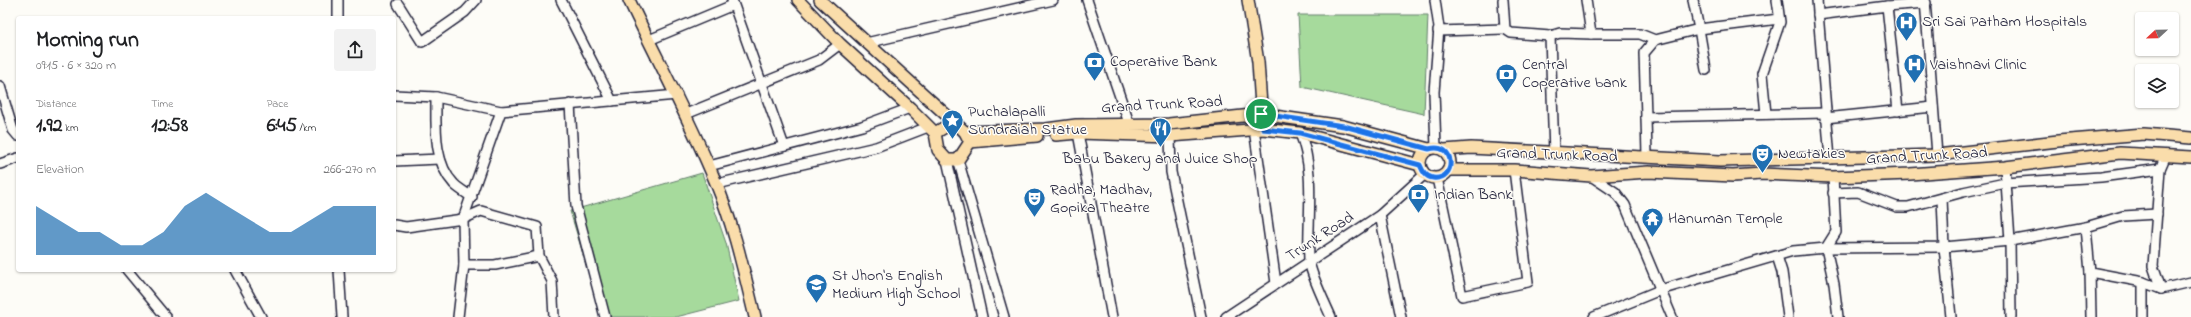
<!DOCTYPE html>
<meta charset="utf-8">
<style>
body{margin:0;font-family:"Indie Flower",sans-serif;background:#f2f2f2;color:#202124;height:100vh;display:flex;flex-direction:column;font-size:15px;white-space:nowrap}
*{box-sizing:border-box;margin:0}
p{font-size:13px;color:#757577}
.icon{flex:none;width:22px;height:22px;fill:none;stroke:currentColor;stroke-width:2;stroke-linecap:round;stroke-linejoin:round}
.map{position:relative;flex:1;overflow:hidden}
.drawer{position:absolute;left:16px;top:16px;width:380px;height:256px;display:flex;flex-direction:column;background:#fff;border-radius:4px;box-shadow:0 1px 3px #0004}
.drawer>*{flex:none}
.needle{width:26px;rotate:248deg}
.tools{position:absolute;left:2135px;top:12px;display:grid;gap:8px}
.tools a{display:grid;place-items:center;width:44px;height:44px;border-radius:4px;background:#fff;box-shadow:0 1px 3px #0004;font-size:20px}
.pin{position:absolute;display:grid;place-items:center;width:34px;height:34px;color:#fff;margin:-17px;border:2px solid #fff;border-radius:50%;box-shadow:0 1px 4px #0007}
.round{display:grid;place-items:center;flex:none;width:42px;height:42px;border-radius:4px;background:#f2f2f2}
.overview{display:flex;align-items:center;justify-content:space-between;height:68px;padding:0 20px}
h1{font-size:22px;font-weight:800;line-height:30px}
.figures{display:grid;grid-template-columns:repeat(3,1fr);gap:6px;height:68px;padding:4px 20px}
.figures div{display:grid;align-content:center}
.figures b{font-size:20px;font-weight:800}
.figures small{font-size:11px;font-weight:400}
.figures p{font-size:11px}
.chart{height:112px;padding:8px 20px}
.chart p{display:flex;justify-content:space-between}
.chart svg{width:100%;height:72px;margin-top:4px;fill:#1f6fb2;opacity:.7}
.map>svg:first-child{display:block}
.green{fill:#a6da9c;stroke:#647e6c}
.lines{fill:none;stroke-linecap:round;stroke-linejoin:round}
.minor-casing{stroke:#22223b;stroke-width:12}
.major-casing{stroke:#22223b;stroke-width:14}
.minor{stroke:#fdfcf7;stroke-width:9}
.major{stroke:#faddab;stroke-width:11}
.route-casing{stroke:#fff;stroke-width:8}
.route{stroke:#1a73e8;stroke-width:5}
.labels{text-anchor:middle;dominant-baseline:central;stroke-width:3;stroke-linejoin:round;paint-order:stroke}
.poi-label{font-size:16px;fill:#22223b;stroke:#fdfcf7;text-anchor:start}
.street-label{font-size:16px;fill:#22223b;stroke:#fdfcf7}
</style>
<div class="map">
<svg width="2191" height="317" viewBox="0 0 2191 317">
<rect width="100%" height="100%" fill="#fdfcf7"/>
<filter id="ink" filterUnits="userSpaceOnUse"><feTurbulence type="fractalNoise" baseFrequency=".025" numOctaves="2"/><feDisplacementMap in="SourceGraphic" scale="8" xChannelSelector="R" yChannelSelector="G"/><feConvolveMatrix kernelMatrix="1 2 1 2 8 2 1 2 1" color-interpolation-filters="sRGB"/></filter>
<g filter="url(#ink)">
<g class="green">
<polygon points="1298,15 1428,15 1424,114 1302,87"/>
<polygon points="702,173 726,243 739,301 676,317 602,317 570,211"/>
</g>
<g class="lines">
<defs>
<g id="minor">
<polyline points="338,0 338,18"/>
<polyline points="561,0 612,101"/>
<polyline points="732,0 784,146"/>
<polyline points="1087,0 1129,123"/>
<polyline points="1435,0 1439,28 1434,92 1436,148"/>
<polyline points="1503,0 1505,29 1511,33 1550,36 1560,33 1591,34"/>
<polyline points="1586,0 1591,34 1640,34 1655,40"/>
<polyline points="1817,0 1830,159"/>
<polyline points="1925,0 1937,155"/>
<polyline points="398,4 422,42 465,12 476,0"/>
<polyline points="1887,6 1926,3"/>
<polyline points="1818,15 1887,6 1898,111"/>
<polyline points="1438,31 1505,29"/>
<polyline points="1550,36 1554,153"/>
<polyline points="649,40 733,5"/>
<polyline points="866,43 1053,0"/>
<polyline points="1706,70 1699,29 1779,19"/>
<polyline points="0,86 13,130 18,136"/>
<polyline points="394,95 436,97 501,111"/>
<path d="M436,97C436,126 433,162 454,184C459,189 466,193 472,197"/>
<polyline points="570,104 576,206 605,317"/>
<polyline points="686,114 819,60 840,44"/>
<polyline points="1766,114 1762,74 1780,22 1777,0"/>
<polyline points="1646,117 1644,53 1655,40 1699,29 1693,0"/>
<polyline points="1825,118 1933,107"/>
<polyline points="1254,129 1276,283"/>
<polyline points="1078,133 1112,317"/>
<path d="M1300,133C1316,173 1307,218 1309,260C1310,273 1325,303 1331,317"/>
<polyline points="1170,136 1171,172 1201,317"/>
<polyline points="1647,156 1646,117 1825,113"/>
<polyline points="947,160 982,317"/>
<polyline points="958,160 1004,317"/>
<polyline points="394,161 440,159"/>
<polyline points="0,164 18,158"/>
<polyline points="709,166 862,126 910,108"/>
<polyline points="2005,167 2010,241 2011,317"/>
<polyline points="1591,176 1615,192 1625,205 1672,317"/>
<polyline points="1437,178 1462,296 1528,282 1514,170"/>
<polyline points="717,184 876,147 928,127"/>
<polyline points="1833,193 1858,192 1897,207 1908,207 1963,192 2005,183 2101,177 2160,169"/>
<polyline points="1942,198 1944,247 1951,317"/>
<polyline points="1380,215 1401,317"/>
<polyline points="394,225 406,227 463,219 481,211 537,227 539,256 552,281 554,317"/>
<polyline points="2086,227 2123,216 2157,214"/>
<polyline points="1777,256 1782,272 1788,317"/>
<polyline points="464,265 495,265 539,256"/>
<polyline points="127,270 166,317"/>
<polyline points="235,270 261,317"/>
<polyline points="339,270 342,317"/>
<polyline points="2090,272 2143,282 2161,289 2191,282"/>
<polyline points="2161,289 2153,266 2160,169 2166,155"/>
<polyline points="458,317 464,265 463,219 501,111 677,95"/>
<polyline points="1226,317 1380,215 1425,174"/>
<polyline points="1594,317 1660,290 1793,251 1826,248 1836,232 1833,177"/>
<polyline points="1838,317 1834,284 1826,248 1944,247 2010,241 2086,227 2090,272 2091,317"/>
<polyline points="2143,317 2143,282"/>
</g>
<g id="major">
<path d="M629,0C658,61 690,120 716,183C734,226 744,272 755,317"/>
<polyline points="798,0 840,44 910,108 935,133 938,150 947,160 958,160 970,142 965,132 820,0"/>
<polyline points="1248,0 1258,62 1262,120"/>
<polyline points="965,132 1046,129 1076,125 1169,124 1261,114 1343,126 1429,149"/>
<polyline points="935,133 945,127 958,126"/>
<polyline points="1056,135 1078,133 1170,136 1263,129 1300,133 1420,165"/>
<polyline points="970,142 1037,136"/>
<circle cx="1435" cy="163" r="15"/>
<polyline points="1444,150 1471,148 1720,161 1937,155 2058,141 2144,134 2191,138"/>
<polyline points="1449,170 1514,170 1591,176 1648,172 1733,176 1762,174 1833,177 1910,174 2005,167 2120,153 2191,157"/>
</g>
</defs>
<use href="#minor" class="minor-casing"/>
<use href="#major" class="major-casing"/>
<use href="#minor" class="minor"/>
<use href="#major" class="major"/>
</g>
</g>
<g class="lines" filter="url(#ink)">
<defs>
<path id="route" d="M1261,114L1344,126L1429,149C1456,141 1457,181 1433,178C1426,177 1423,172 1420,165L1300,133L1263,129Z"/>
</defs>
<use href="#route" class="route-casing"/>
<use href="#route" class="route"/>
</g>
<defs>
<symbol id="hospital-pin" viewBox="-11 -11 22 30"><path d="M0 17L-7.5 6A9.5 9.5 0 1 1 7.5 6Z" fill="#1f6fb2" stroke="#fdfcf7"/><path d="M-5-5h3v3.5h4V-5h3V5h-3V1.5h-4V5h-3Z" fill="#fff"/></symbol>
<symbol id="bank-pin" viewBox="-11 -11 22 30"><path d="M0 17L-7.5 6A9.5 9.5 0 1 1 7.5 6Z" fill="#1f6fb2" stroke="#fdfcf7"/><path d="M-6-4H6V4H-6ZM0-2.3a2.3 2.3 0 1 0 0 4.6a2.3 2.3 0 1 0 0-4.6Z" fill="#fff"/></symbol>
<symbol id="sight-pin" viewBox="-11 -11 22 30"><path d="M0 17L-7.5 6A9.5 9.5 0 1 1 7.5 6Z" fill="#1f6fb2" stroke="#fdfcf7"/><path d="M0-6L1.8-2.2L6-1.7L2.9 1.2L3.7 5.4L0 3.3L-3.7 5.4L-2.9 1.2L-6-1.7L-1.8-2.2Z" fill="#fff"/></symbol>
<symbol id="restaurant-pin" viewBox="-11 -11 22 30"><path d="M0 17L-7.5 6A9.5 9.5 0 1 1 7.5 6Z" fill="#1f6fb2" stroke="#fdfcf7"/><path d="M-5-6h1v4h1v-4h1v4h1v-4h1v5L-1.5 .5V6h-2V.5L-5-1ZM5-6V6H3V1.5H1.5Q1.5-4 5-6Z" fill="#fff"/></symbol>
<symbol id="theatre-pin" viewBox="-11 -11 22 30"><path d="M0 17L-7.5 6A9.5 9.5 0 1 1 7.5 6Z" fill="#1f6fb2" stroke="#fdfcf7"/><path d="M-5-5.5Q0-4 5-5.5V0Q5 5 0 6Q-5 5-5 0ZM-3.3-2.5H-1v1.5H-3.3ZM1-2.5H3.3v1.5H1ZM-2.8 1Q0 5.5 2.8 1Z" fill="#fff"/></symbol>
<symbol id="temple-pin" viewBox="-11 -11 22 30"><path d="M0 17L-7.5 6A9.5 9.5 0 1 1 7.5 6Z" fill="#1f6fb2" stroke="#fdfcf7"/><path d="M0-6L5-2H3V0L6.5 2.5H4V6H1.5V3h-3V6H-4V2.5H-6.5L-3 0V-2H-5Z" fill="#fff"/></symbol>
<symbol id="school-pin" viewBox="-11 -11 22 30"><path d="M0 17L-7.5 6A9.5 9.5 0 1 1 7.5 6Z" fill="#1f6fb2" stroke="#fdfcf7"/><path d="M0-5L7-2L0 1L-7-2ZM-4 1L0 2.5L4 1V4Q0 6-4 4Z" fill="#fff"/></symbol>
</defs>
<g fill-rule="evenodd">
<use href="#hospital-pin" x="1894" y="10" width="25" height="34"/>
<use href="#bank-pin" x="1082" y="50" width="25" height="34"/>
<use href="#hospital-pin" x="1902" y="52" width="25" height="34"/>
<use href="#bank-pin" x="1494" y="62" width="25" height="34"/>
<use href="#sight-pin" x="940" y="108" width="25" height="34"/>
<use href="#restaurant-pin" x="1148" y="116" width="25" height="34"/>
<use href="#theatre-pin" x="1750" y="142" width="25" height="34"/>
<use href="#bank-pin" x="1406" y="182" width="25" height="34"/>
<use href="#theatre-pin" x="1022" y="186" width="25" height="34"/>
<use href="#temple-pin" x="1640" y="206" width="25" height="34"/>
<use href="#school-pin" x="804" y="272" width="25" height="34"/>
</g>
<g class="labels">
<g class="poi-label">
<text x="1922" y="22">Sri Sai Patham Hospitals</text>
<text x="1110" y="62">Coperative Bank</text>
<text x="1522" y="65">Central<tspan x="1522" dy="18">Coperative bank</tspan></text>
<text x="1930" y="65">Vaishnavi Clinic</text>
<text x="968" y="112">Puchalapalli<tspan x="968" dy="18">Sundraiah Statue</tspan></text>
<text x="1778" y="154">Newtakies</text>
<text x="1160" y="159" text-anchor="middle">Babu Bakery and Juice Shop</text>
<text x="1050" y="190">Radha, Madhav,<tspan x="1050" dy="18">Gopika Theatre</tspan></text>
<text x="1434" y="195">Indian Bank</text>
<text x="1668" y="219">Hanuman Temple</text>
<text x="832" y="276">St Jhon's English<tspan x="832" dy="18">Medium High School</tspan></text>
</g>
<g class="street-label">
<text transform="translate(1162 105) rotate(-3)">Grand Trunk Road</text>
<text transform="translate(1557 155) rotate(2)">Grand Trunk Road</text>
<text transform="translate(1927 156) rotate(-3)">Grand Trunk Road</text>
<text transform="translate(1320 237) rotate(-33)">Trunk Road</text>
</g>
</g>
</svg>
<div class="tools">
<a><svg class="needle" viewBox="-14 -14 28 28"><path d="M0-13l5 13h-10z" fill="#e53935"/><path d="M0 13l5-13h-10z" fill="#757577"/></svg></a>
<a><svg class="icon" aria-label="layers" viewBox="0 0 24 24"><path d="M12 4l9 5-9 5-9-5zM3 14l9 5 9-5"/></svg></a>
</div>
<div class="pin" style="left:1261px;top:114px;background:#1e9e55"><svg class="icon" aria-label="arrive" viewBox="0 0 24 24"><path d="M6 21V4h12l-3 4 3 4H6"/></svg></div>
<section class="drawer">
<div class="overview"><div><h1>Morning run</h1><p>09:15 · 6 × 320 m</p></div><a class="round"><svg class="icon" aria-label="share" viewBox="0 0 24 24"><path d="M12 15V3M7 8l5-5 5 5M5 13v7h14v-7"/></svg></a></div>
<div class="figures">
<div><p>Distance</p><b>1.92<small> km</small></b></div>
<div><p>Time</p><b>12:58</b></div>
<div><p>Pace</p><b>6:45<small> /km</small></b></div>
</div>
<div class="chart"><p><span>Elevation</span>266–270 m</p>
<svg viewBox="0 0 160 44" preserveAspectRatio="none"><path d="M0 44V14L10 22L20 30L30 30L40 38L50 38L60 30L70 14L80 6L90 14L100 22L110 30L120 30L130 22L140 14L150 14L160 14V44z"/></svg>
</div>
</section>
</div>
